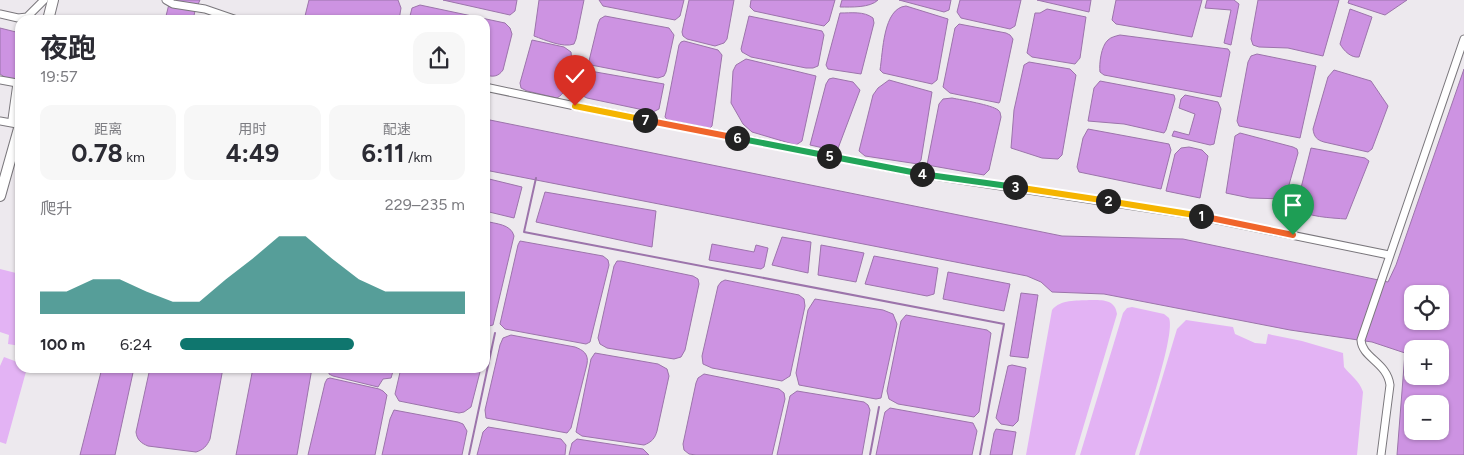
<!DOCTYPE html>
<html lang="zh">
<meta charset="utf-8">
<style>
body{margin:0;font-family:Figtree,"Noto Sans SC",sans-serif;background:#f7f7f7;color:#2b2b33;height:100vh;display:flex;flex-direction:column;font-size:19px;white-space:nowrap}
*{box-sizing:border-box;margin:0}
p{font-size:16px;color:#7c7c81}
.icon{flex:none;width:28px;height:28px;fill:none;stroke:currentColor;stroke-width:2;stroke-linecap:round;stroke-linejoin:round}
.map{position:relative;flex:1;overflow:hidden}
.side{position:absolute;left:15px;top:15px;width:475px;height:358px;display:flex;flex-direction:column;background:#fff;border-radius:15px;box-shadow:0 1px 4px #0004}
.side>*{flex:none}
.buttons{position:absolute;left:1404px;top:285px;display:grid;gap:10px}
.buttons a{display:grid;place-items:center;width:45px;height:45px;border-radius:10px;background:#fff;box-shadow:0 1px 4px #0004;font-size:25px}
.pin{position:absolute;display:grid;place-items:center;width:42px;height:42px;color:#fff;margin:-51px -21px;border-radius:50% 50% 50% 0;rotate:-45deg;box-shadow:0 0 5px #0007}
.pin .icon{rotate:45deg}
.km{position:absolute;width:25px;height:25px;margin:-12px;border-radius:50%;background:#222;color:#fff;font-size:14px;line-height:25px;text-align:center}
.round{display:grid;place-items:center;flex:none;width:52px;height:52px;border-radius:15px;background:#f7f7f7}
.headline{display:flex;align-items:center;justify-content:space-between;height:85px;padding:0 25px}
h1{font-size:28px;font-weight:700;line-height:38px}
.stats{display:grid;grid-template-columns:repeat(3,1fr);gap:8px;height:85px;padding:5px 25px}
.stats div{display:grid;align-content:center;border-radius:12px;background:#f7f7f7;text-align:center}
.stats b{font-size:25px;font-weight:700}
.stats small{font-size:14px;font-weight:400}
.stats p{font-size:14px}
.chart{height:140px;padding:10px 25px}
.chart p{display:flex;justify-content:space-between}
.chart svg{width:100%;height:90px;margin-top:5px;fill:#0f766e;opacity:.7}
ul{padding:0 25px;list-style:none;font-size:16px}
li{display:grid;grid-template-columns:80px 60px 1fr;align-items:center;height:38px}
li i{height:12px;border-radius:6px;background:#0f766e}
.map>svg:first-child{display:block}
.green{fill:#e3b3f4}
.water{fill:#cd93e2;stroke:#9c74ab;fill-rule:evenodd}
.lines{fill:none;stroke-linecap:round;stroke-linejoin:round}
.stream{stroke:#9c74ab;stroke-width:2}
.street-casing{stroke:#7a777c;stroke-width:9}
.secondary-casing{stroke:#7a777c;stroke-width:12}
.street{stroke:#fff;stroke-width:7}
.secondary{stroke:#fff;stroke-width:10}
.split-1-casing{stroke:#fff;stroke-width:10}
.split-2-casing{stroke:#fff;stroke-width:10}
.split-3-casing{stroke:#fff;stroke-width:10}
.split-4-casing{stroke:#fff;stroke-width:10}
.split-5-casing{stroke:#fff;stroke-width:10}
.split-6-casing{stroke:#fff;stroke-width:10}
.split-7-casing{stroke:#fff;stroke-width:10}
.split-8-casing{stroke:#fff;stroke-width:10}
.split-1{stroke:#f0652b;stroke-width:6}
.split-2{stroke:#f5b400;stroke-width:6}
.split-3{stroke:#f5b400;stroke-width:6}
.split-4{stroke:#22a559;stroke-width:6}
.split-5{stroke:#22a559;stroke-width:6}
.split-6{stroke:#22a559;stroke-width:6}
.split-7{stroke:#f0652b;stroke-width:6}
.split-8{stroke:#f5b400;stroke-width:6}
</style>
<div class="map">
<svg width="1464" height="455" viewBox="0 0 1464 455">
<rect width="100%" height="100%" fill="#ede9ee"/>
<g class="green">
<polygon points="0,269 20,274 20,346 8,344 9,335 0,332"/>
<path d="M1089,300C1102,300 1115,299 1117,314L1075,455H1026L1052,310C1061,299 1076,301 1089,300Z"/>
<path d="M1132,307L1164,314L1169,318C1176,335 1142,432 1135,455H1080L1123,313L1127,308Z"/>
<path d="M1186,320L1233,327L1235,334L1255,343L1266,344L1268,334L1302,341L1343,353L1344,367C1351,376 1359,380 1363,392L1357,455H1139L1177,329Z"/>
<polygon points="4,357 20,363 20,368 27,368 6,444 0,442 0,366"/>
</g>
<g class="water">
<polygon points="170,0 200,0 195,11 193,20 165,20"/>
<polygon points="309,0 398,0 401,8 399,20 304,20"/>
<polygon points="443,0 517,0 515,11 510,15"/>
<path d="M539,0H584L576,39L574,44C563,48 545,40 534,36Z"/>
<polygon points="599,0 684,0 680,16 675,20 603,6"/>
<polygon points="689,0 734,0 727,39 724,43 715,46 687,39 683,36 682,32"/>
<polygon points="751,0 835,0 829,21 824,26 754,11 750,7"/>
<path d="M842,0H878C870,8 851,7 840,7Z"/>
<polygon points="899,0 951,0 949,10 944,12"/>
<polygon points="960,0 1021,0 1015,26 1010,29 961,18 957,12"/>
<polygon points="1037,0 1091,0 1089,12"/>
<polygon points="1116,0 1202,0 1192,37 1116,24 1112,20"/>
<polygon points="1207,0 1234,0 1239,4 1231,45 1224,43 1231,10 1205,8"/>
<polygon points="1258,0 1339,0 1323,56 1288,48 1259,47 1253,45 1251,39"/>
<polygon points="1349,0 1407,0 1385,15 1348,3"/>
<path d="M420,5L505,23L510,28L512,34L503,70C498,77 493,77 485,75V20H409L412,8Z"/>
<path d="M906,6L948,19L937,80L932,84L883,73L880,70C883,52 883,8 906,6Z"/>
<polygon points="1047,9 1086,17 1080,58 1075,64 1032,57 1027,53 1035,13 1040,13"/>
<path d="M1350,9L1372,17L1359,57C1351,58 1344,51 1340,44Z"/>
<path d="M840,13C851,13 864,11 873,18L874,23L861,74L828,69L826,65Z"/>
<polygon points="605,16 669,28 674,35 666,72 664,76 658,78 591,65 589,61 598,24 600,19"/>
<polygon points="749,16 822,31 824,35 818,66 813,68 806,68 751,57 742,52 741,49"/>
<polygon points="959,24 1006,33 1010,35 1013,39 1000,101 999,103 950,93 943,87 955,28"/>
<polygon points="0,28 20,33 20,85 15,84 0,74"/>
<path d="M1120,35L1228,49L1230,52L1221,97L1104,75L1100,72C1099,64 1101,46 1108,40C1111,37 1116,36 1120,35Z"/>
<path d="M532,40L564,47L571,52C573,67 571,90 557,98L527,91L521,88L520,83Z"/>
<polygon points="684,41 718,50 722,55 712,126 708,130 669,122 665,117 679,45 681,42"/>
<polygon points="1257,54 1316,66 1300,138 1239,126 1237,121 1248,62 1251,56"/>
<polygon points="746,59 816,76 802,141 796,145 752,132 743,124 731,103 733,71 736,65"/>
<polygon points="1029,62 1070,69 1076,75 1062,155 1058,159 1042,158 1011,148 1014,110 1024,65"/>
<path d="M1464,69V455H1397L1405,353L1372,342L1290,330L1104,294L1052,292L1041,282L1027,276L485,170V119L1062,236L1183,239L1388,282L1396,265ZM1412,294H1440V321H1412ZM1412,349H1440V376H1412ZM1412,404H1440V431H1412Z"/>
<path d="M1334,70L1371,81L1388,106L1372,149L1368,152L1324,142C1317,140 1314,137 1313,129L1328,77Z"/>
<path d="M590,71L664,84L659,109L653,112L587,98L583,96C581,88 583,76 590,71Z"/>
<polygon points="833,78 853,82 860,90 837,151 810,145 826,84 829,79"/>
<polygon points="889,80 932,92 921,160 918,164 865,156 859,151 873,95 878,88"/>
<polygon points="1100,81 1174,95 1175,99 1166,130 1164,133 1124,124 1088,121 1094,88"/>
<polygon points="1185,95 1218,102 1221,109 1214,144 1210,145 1172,136 1174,131 1189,135 1195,114 1179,108 1181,99"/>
<path d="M952,98C962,100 992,105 998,110C1001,112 1000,114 1001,117L989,170L984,175L927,165L939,104L943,99Z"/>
<polygon points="1088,129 1169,144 1171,150 1161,189 1079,172 1077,167 1083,138"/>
<polygon points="1240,133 1293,147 1297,149 1298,153 1285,199 1250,198 1226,193 1235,136"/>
<polygon points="1189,147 1202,150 1208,156 1200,198 1166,191 1175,154 1181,148"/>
<path d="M1311,148L1365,158L1369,161L1346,219C1333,218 1305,217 1296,208Z"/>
<polygon points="485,178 522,187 514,218 485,211"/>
<polygon points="545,192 656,211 652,247 536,222"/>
<path d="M485,221C496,224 511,224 514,236L493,325L485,327Z"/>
<polygon points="782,237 811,242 808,273 772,265"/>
<polygon points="520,241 603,256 608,260 609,265 590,342 586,344 505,329 500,324 518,245"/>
<polygon points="712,244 754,252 756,245 768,248 764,267 761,269 709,260"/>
<polygon points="821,245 864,253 856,282 818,275"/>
<polygon points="874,256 938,268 934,294 927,296 865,284"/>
<polygon points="617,261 621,261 693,276 698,279 699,284 685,350 681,357 674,359 607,348 600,344 598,338 614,266"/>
<polygon points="948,272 1010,284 1004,311 943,299"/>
<polygon points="725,280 799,295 804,299 805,306 790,376 782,381 712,368 703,364 702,356 718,286 721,282"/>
<polygon points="1021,293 1038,295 1028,358 1010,356"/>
<polygon points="815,299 883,310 893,314 897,324 881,398 876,399 799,385 796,373 808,310"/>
<polygon points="906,315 987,330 991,333 979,412 974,417 898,404 889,399 887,391 901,321"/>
<path d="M511,335L575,347C583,350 589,354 587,364L571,428L567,433L486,418L485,410L500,345L503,338Z"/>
<path d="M595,353L658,364L667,369L669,376L657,431C655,438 652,442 644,445L582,436L576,432L591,359Z"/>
<polygon points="1012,365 1026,368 1018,421 1013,426 1001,424 996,418 1008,366"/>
<polygon points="102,368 134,368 115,455 80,455"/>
<path d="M150,368H223L210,439C207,446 203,450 196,452L148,446C141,443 137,440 136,432Z"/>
<polygon points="253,368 312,368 297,455 236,455"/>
<polygon points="329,368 394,368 391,378 383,379 378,387 333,376 329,374"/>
<polygon points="401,368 481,368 471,407 464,412 459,413 399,401 395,394"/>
<polygon points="704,374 779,389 784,393 785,399 772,455 696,455 689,454 684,450 683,444 696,383 698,378"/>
<polygon points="330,378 379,389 383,391 387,395 375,455 308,455 325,383 327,379"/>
<polygon points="797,391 864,402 868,405 870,410 862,455 777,455 790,396"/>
<polygon points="890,408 973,423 977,431 972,455 876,455 884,416 885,412"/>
<polygon points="394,410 458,422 463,424 467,431 462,455 382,455 390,419"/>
<polygon points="488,427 561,439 566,445 565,455 477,455 483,432"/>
<polygon points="996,429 1016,432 1012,455 990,455 994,433"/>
<polygon points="577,439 643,449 649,455 569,455 572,443"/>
</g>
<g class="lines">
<g class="stream">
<polyline points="536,178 524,232 1004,324 980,455"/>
<polyline points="469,455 495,333"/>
<polyline points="870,455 879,407"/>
</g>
<defs>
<g id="street">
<polyline points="166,0 173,4 205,9 237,20"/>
<polyline points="0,14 18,18 27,17 44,0"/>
<polyline points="0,80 17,83 12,119 20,125"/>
<polyline points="485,87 575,106 921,174 1193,215 1389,255"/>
<polyline points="0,121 17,124"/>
<path d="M1381,455L1390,385C1387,362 1362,358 1361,340L1464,39"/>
</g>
<g id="secondary">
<polyline points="48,20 53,0"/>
<polyline points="0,196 20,125"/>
</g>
</defs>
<use href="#street" class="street-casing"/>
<use href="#secondary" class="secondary-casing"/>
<use href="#street" class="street"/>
<use href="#secondary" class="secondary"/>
</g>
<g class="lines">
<defs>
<polyline id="split-1" points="1201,216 1293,235"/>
<polyline id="split-2" points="1108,201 1201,216"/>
<polyline id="split-3" points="1015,187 1108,201"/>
<polyline id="split-4" points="922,174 1015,187"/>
<polyline id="split-5" points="829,156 922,174"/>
<polyline id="split-6" points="737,138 829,156"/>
<polyline id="split-7" points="645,120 737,138"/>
<polyline id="split-8" points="575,106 645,120"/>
</defs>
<use href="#split-1" class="split-1-casing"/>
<use href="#split-2" class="split-2-casing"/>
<use href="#split-3" class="split-3-casing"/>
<use href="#split-4" class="split-4-casing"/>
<use href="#split-5" class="split-5-casing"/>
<use href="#split-6" class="split-6-casing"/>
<use href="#split-7" class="split-7-casing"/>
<use href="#split-8" class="split-8-casing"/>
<use href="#split-1" class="split-1"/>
<use href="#split-2" class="split-2"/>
<use href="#split-3" class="split-3"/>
<use href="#split-4" class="split-4"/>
<use href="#split-5" class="split-5"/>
<use href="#split-6" class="split-6"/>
<use href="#split-7" class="split-7"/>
<use href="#split-8" class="split-8"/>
</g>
</svg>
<div class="buttons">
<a><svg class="icon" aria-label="locate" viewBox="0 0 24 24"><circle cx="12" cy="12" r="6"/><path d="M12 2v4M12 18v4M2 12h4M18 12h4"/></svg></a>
<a>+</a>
<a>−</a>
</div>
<div class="pin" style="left:1293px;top:235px;background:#1e9e55"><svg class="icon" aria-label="arrive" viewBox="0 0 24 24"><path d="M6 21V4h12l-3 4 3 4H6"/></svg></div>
<div class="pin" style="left:575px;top:106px;background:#d93025"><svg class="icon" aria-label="check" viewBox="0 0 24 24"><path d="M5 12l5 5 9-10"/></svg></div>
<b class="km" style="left:1201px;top:216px">1</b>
<b class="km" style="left:1108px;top:201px">2</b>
<b class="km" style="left:1015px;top:187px">3</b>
<b class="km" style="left:922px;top:174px">4</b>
<b class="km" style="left:829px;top:156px">5</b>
<b class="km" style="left:737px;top:138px">6</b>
<b class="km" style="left:645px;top:120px">7</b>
<section class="side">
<div class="headline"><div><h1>夜跑</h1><p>19:57</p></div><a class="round"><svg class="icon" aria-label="share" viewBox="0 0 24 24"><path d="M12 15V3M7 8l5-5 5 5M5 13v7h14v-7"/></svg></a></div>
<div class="stats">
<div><p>距离</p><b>0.78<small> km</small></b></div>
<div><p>用时</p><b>4:49</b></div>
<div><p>配速</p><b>6:11<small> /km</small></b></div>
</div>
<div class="chart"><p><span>爬升</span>229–235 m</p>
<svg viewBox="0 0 160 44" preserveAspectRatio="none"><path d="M0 44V33L10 33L20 27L30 27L40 33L50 38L60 38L70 27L80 17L90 6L100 6L110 17L120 27L130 33L140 33L150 33L160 33V44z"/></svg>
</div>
<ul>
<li><b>100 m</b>6:24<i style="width:61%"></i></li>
</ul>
</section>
</div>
